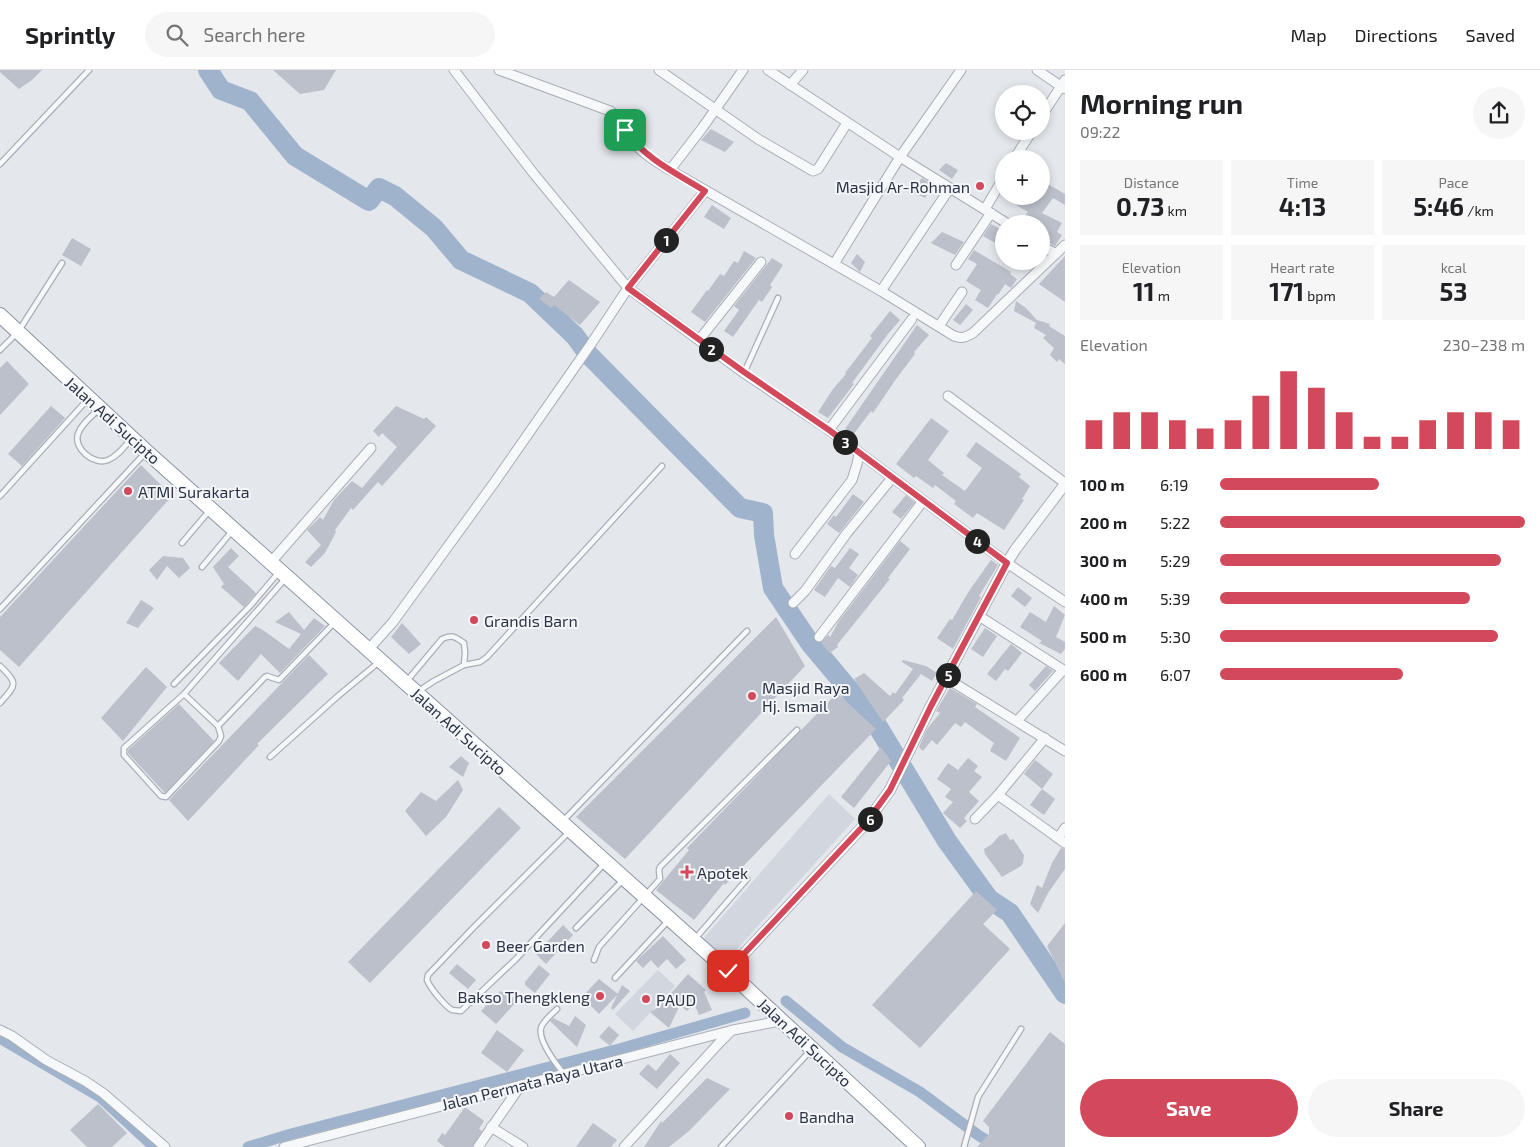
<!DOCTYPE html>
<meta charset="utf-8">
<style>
body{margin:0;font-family:"Exo 2",sans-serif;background:#f6f6f6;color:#202124;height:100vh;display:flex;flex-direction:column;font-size:19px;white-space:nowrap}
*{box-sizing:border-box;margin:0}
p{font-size:16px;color:#757577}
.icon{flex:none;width:28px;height:28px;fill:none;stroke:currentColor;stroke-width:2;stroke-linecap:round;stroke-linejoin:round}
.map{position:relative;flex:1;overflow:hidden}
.panel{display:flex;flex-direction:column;background:#fff;width:475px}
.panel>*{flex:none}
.fabs{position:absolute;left:995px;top:15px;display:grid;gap:10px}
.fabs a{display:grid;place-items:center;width:55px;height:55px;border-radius:50%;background:#fff;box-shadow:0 2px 8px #0003;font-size:25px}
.pin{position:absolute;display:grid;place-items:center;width:42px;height:42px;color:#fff;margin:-21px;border-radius:10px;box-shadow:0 2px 8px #0006}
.km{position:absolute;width:25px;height:25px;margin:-12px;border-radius:50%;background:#222;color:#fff;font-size:14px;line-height:25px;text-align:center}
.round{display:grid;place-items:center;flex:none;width:52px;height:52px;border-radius:26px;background:#f6f6f6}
.summary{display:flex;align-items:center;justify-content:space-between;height:85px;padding:0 15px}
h1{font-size:28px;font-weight:700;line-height:38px}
.stats{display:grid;grid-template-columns:repeat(3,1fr);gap:8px;height:85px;padding:5px 15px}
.stats div{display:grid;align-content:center;border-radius:0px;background:#f6f6f6;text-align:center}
.stats b{font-size:25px;font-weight:700}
.stats small{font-size:14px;font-weight:400}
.stats p{font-size:14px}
.chart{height:140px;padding:10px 15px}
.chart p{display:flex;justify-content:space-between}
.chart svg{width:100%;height:90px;margin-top:5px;stroke:#d1495b;stroke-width:6}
.primary-button{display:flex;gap:10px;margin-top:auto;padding:10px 15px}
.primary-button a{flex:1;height:58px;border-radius:30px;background:#d1495b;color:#fff;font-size:20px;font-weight:700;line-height:58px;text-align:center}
.primary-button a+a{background:#f6f6f6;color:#202124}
ul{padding:0 15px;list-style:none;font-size:16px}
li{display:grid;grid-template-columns:80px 60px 1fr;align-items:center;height:38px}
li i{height:12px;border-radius:6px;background:#d1495b}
header{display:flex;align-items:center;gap:30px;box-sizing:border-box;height:70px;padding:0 25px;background:#fff;border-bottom:1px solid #e0e0e0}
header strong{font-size:24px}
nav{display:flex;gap:28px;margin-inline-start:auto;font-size:18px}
.search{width:350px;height:45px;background:#f6f6f6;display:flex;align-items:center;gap:12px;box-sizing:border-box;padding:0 18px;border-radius:28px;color:#757577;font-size:19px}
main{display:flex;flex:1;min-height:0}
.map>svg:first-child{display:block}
.built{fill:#d2d6de}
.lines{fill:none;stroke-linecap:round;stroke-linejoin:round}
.canal{stroke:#9fb4cc;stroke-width:11}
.river{stroke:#9fb4cc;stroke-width:20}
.building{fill:#bbc0ca}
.service-casing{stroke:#a9aeb7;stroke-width:7}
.minor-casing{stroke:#a9aeb7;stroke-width:11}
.tertiary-casing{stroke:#a9aeb7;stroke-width:12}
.trunk-casing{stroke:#8b94a3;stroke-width:16}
.service{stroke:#f7f8fa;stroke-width:4.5}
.minor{stroke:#f7f8fa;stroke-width:9}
.tertiary{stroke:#f7f8fa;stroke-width:10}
.trunk{stroke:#fff;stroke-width:14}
.route-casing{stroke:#fff;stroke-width:10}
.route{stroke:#d1495b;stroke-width:6}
.poi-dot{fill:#d1495b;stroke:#f4f6f9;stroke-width:2}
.labels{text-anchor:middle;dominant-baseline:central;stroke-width:4;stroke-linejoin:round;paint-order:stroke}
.poi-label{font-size:16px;fill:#2b3445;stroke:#f4f6f9;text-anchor:start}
.street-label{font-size:16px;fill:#2b3445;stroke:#f4f6f9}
</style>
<header>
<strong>Sprintly</strong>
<div class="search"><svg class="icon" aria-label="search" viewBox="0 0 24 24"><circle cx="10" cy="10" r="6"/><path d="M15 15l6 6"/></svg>Search here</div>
<nav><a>Map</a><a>Directions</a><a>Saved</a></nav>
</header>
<main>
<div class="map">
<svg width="1065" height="1077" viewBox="0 0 1065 1077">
<rect width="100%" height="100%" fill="#e4e7ec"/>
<g class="built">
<polygon points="829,724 855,749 727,890 703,869"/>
<polygon points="658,900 675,916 633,961 615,944"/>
</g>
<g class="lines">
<g class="canal">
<polyline points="786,931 842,977 920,1022 978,1065 998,1077"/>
<polyline points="0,968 100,1027 154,1077"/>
<polyline points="248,1077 291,1064 619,979 745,943"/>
</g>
<polyline class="river" points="208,0 221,20 250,31 295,86 369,131 379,118 395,126 434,158 461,190 530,223 575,266 588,284 740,438 763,443 764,465 773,518 810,573 872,647 947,771 989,829 1010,843 1065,924"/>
</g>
<g class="building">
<polygon points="0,0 42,0 32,10 19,19 0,2"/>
<polygon points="273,0 336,0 324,20 300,24"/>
<polygon points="711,59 734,72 725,82 701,70"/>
<polygon points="946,93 958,100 952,109 939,100"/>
<polygon points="922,108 933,115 925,128 912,122"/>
<polygon points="1041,110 1065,124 1065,135 1053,128 1042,143 1062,153 1057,162 1062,165 1055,176 1041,168 1041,154 1032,154 1023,148 1028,142 1001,126 1041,126"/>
<polygon points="712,135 731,148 724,159 704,147"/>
<polygon points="991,154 1004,161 1004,178 983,166"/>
<polygon points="942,162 964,172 955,185 931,173"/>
<polygon points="72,168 91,179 81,196 62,185"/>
<polygon points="974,180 1011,202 1010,204 1017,209 1011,218 1005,214 998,225 997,224 988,238 975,230 981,220 966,211 977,194 968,189"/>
<polygon points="744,181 756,188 705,252 691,242 707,220 708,221 720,204 724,206 734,191 738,193"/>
<polygon points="857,184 865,192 860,202 851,193"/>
<polygon points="1065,186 1065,232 1039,214"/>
<polygon points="772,188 783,195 770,215 772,217 762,232 759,230 733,267 724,261 739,240 734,236"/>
<polygon points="569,210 600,232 580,255 554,235 551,238 539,229 546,222 554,227"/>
<polygon points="1016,231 1026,238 1037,250 1050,254 1049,256 1065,266 1065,294 1059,289 1057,292 1050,285 1054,278 1043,268 1046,265 1034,258 1036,253 1014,241"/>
<polygon points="966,234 973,240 960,255 953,250"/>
<polygon points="890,241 900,250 888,264 852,313 854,314 828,348 818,342 833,319 846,304 845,303 872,268 870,266"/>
<polygon points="917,255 929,265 914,282 915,284 896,309 873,343 871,341 853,365 845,359"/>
<polygon points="7,291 29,314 0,345 0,298"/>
<polygon points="51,336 65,348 22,396 8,384"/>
<polygon points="396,336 424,349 426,347 436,356 382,416 378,412 353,440 351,438 335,460 336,462 325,483 311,497 305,492 321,475 307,460 320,447 323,450 334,430 352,411 362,418 397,377 382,363 379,367 373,361"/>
<polygon points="931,348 949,361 928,390 944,403 942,405 965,421 982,398 966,386 976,372 1021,404 1019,407 1030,416 1022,429 1024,430 1004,460 977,443 973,448 954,434 956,431 935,415 933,418 916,406 914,408 896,394"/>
<polygon points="141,395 172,426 19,597 0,580 0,547"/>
<polygon points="853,424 864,432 839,463 827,454 834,445 836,447"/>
<polygon points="906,425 915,432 901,449 892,442"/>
<polygon points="900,471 910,479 888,508 890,509 837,575 838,577 830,583 821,573 828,565 830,567 839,551"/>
<polygon points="231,478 239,486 228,497 256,523 244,537 221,517 224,514 213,497"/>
<polygon points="850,478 859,484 849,498 858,505 850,517 838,508 825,527 814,520 831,496 835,498"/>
<polygon points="163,486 183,488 190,498 179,508 167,496 157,510 149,500"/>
<polygon points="991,490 998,495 979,526 981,527 953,579 937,568 950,549 952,550 969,521"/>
<polygon points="1018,517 1032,528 1025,537 1011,526"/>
<polygon points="141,530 154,538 138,558 126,553"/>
<polygon points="1054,536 1065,545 1056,567 1065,572 1065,579 1061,584 1039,573 1042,571 1020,557 1030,542 1046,552"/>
<polygon points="289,542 304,560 314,548 325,556 280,603 261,584 238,611 219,593 255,556 263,560 289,579 301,564 275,552"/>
<polygon points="776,547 805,596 625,789 576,747"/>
<polygon points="402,553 421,574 409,584 391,567"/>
<polygon points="985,558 997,566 983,587 971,579"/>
<polygon points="1011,574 1022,583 1008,601 1005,599 996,611 987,604"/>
<polygon points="309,585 328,604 257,674 259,675 188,751 169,730"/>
<polygon points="903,590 926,596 937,603 932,611 921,604 902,628 904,630 883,652 854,609 864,603 890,626 893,622 895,624 913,599 902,592"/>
<polygon points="1046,596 1053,601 1035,621 1029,615"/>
<polygon points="146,597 167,617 123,671 101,648"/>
<polygon points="950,618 977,634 975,637 1020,668 1006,691 990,681 994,673 965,652 961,657 955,653 937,675 932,670 923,681 919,677 927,659 940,643 936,641"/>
<polygon points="837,623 876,659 725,815 724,813 694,850 656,820 689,780 687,778"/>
<polygon points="179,634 214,671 165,723 128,683 128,680"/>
<polygon points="881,677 891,691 854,738 841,727"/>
<polygon points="461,686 469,693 463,707 449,697"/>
<polygon points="968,688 978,696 974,701 982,707 969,722 979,731 964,748 967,751 960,758 943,743 953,732 945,727 951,719 937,709 948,693 958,700"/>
<polygon points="1035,690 1053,704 1042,719 1024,704"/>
<polygon points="458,710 463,720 446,747 426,766 405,741 421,722 436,731"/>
<polygon points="1042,719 1055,729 1044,745 1030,735"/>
<polygon points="499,737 521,758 370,913 348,892"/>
<polygon points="1006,763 1010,770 1013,769 1024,785 1023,793 1021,796 1002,807 985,784 984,779 992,774 999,766"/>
<polygon points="1061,778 1065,779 1065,799 1048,823 1038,843 1030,834 1037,815 1042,818 1052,793"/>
<polygon points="976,821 997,840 983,854 1010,879 920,978 872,935"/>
<polygon points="1065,853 1065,913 1047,876"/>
<polygon points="563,855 573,865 546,894 536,884"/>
<polygon points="663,866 686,890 676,899 667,889 658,898 651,890 643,898 636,891"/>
<polygon points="457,894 476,910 468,919 449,903"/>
<polygon points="539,895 550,904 535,923 525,915 525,912"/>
<polygon points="688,904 706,920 704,922 712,940 699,945 694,933 687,941 680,935 669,958 650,942 659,937"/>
<polygon points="599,909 618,924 599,944 582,927"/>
<polygon points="622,915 630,921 613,940 611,938"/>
<polygon points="500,921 518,930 496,954 481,941"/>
<polygon points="575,946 586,955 577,977 550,951 553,948 569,956"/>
<polygon points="609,956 619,965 610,976 599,967"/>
<polygon points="497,960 524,980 507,1002 481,983"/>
<polygon points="1050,962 1065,974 1065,1077 977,1077 989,1064 989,1057 983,1051"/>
<polygon points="670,984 680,993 657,1019 639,1004 648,994 656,1001"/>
<polygon points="707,1008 730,1019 689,1061 669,1077 644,1077 661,1051 662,1053"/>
<polygon points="98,1034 127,1063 112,1077 87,1077 70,1060"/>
<polygon points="465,1037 484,1051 479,1059 482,1061 472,1077 445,1077 437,1071 442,1063 445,1065"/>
<polygon points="593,1053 617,1070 611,1077 576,1077"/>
</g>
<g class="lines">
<defs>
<g id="service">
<polyline points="0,94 89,0"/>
<polyline points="0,280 18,262 62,193"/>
<polyline points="744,303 778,228"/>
<path d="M99,339C92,346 81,354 78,364C73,378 94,396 108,390C118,386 124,377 131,369"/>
<polyline points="0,426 88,329"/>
<polyline points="182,473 210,440"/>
<polyline points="202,497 233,460"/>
<polyline points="0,539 146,382"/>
<polyline points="464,595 480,592 487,587 662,396"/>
<path d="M0,596C19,614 16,615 0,633"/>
<path d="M406,612L442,569C453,564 455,567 464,573L465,583L464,595L434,611L417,622"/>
<polyline points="174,614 250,536 279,502"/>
<polyline points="184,624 218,656 221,666 219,671 166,727 161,726 124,685 124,678 184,624 285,509"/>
<polyline points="218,656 265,607 267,606 279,610 335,552"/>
<polyline points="270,687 338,626 379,592"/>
<polyline points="564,750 747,561"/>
<path d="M569,762L473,858L428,905L427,910C430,918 445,936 452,940C453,940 460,941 461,941L516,889L604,794"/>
<polyline points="576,858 624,809"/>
<polyline points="694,870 747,809"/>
<polyline points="594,890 599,877 660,809 659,800 660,797 797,660"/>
<polyline points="615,908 668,851"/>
<path d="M557,939C552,944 543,951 541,958C538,970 556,994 564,1004"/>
<polyline points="721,1077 810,981"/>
<polyline points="964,1077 978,1027 1021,959"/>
</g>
<g id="minor">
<polyline points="454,0 534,104 628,218 744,303 829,360 1007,493 1065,532"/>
<path d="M499,0L610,41C621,49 625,63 634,73C644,85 657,92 670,100L881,221L954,266C962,269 966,267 973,263L1065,175"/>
<polyline points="659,0 758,69 813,101 818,99 847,53"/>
<polyline points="768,0 900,87 1008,154"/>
<polyline points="1037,0 1065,19"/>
<polyline points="790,15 803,0"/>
<polyline points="1041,47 1065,10"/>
<polyline points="1014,89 1032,61"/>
<polyline points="670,100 703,57 743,0"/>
<polyline points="985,139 1004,107"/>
<polyline points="1041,175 1056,184"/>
<polyline points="834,194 900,87 961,0"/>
<polyline points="956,195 991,143"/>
<polyline points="881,221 950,118"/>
<polyline points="939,256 962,222"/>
<polyline points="699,270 761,192"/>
<polyline points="948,326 1065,413"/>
<polyline points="829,360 912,249"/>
<polyline points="795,484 852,410 857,394 859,383"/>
<polyline points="271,492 371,378"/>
<polyline points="793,533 805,521 847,463 892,408"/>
<polyline points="979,546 1065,601"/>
<polyline points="819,567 923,431"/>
<polyline points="368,580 393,552 494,413 591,274 628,218 705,121"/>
<polyline points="946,608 1065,681"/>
<polyline points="1017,651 1063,600"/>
<polyline points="998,725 1065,773"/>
<polyline points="975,749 998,725 1045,668"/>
<polyline points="1058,768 1065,758"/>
<polyline points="0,960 12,966 46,990 85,1011 103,1023 165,1077"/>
<polyline points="491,1057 523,1077"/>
<polyline points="284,1077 733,960 780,951"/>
<polyline points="478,1077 521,1015"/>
<polyline points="624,1077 720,972 731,961"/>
</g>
<polyline id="tertiary" points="728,901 866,753 890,720 931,636 1007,493 1015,480 1065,414"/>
<polyline id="trunk" points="0,245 146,381 728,901 918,1077"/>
</defs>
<use href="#service" class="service-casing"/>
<use href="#minor" class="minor-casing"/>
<use href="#tertiary" class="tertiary-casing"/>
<use href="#trunk" class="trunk-casing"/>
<use href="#service" class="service"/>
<use href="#minor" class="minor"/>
<use href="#tertiary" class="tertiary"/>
<use href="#trunk" class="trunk"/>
</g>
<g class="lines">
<defs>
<path id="route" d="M625,60C645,89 676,103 705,121L628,218L744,302L829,360L1007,493L931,636L890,720L866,753L728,901"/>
</defs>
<use href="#route" class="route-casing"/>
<use href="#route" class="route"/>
</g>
<g class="poi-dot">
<circle cx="980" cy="116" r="5"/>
<circle cx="128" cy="421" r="5"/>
<circle cx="474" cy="550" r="5"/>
<circle cx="752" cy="626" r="5"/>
<path d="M684.5 794.5h5v5h5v5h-5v5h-5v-5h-5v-5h5z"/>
<circle cx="486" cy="875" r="5"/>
<circle cx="600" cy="926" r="5"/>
<circle cx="646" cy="929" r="5"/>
<circle cx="789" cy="1046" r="5"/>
</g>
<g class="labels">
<g class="poi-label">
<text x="970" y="116" text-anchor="end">Masjid Ar-Rohman</text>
<text x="138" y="421">ATMI Surakarta</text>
<text x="484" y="550">Grandis Barn</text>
<text x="762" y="617">Masjid Raya<tspan x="762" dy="18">Hj. Ismail</tspan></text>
<text x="697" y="802">Apotek</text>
<text x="496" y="875">Beer Garden</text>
<text x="590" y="926" text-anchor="end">Bakso Thengkleng</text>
<text x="656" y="929">PAUD</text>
<text x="799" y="1046">Bandha</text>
</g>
<g class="street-label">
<text transform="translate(113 350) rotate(42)">Jalan Adi Sucipto</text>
<text transform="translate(459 661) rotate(42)">Jalan Adi Sucipto</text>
<text transform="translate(805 972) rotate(43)">Jalan Adi Sucipto</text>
<text transform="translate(532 1012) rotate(-14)">Jalan Permata Raya Utara</text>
</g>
</g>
</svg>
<div class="fabs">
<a><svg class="icon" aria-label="locate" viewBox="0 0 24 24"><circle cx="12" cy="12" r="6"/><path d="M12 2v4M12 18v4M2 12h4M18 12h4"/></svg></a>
<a>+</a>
<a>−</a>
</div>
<div class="pin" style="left:625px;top:60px;background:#1e9e55"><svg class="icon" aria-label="arrive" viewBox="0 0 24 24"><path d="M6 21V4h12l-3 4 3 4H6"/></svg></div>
<div class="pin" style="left:728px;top:901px;background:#d93025"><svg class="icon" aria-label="check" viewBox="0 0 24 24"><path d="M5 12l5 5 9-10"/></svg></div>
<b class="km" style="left:666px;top:170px">1</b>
<b class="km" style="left:711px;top:279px">2</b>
<b class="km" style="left:845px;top:372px">3</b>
<b class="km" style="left:977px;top:471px">4</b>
<b class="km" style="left:948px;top:605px">5</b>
<b class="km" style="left:870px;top:749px">6</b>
</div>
<section class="panel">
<div class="summary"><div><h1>Morning run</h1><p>09:22</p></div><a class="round"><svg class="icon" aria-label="share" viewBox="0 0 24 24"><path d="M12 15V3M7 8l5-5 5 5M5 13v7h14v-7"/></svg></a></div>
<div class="stats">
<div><p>Distance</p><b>0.73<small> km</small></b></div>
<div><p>Time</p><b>4:13</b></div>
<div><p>Pace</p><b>5:46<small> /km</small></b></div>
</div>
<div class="stats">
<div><p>Elevation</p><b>11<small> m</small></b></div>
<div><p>Heart rate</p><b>171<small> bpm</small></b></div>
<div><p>kcal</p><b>53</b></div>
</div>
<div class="chart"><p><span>Elevation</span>230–238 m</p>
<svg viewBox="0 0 160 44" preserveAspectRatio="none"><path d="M5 44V30M15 44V26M25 44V26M35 44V30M45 44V34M55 44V30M65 44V18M75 44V6M85 44V14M95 44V26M105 44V38M115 44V38M125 44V30M135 44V26M145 44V26M155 44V30"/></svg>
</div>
<ul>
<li><b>100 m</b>6:19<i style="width:52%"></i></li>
<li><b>200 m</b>5:22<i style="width:100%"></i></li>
<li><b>300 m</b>5:29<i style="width:92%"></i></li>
<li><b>400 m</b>5:39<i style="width:82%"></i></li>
<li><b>500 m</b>5:30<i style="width:91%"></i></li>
<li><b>600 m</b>6:07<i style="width:60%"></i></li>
</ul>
<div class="primary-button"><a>Save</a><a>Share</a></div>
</section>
</main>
